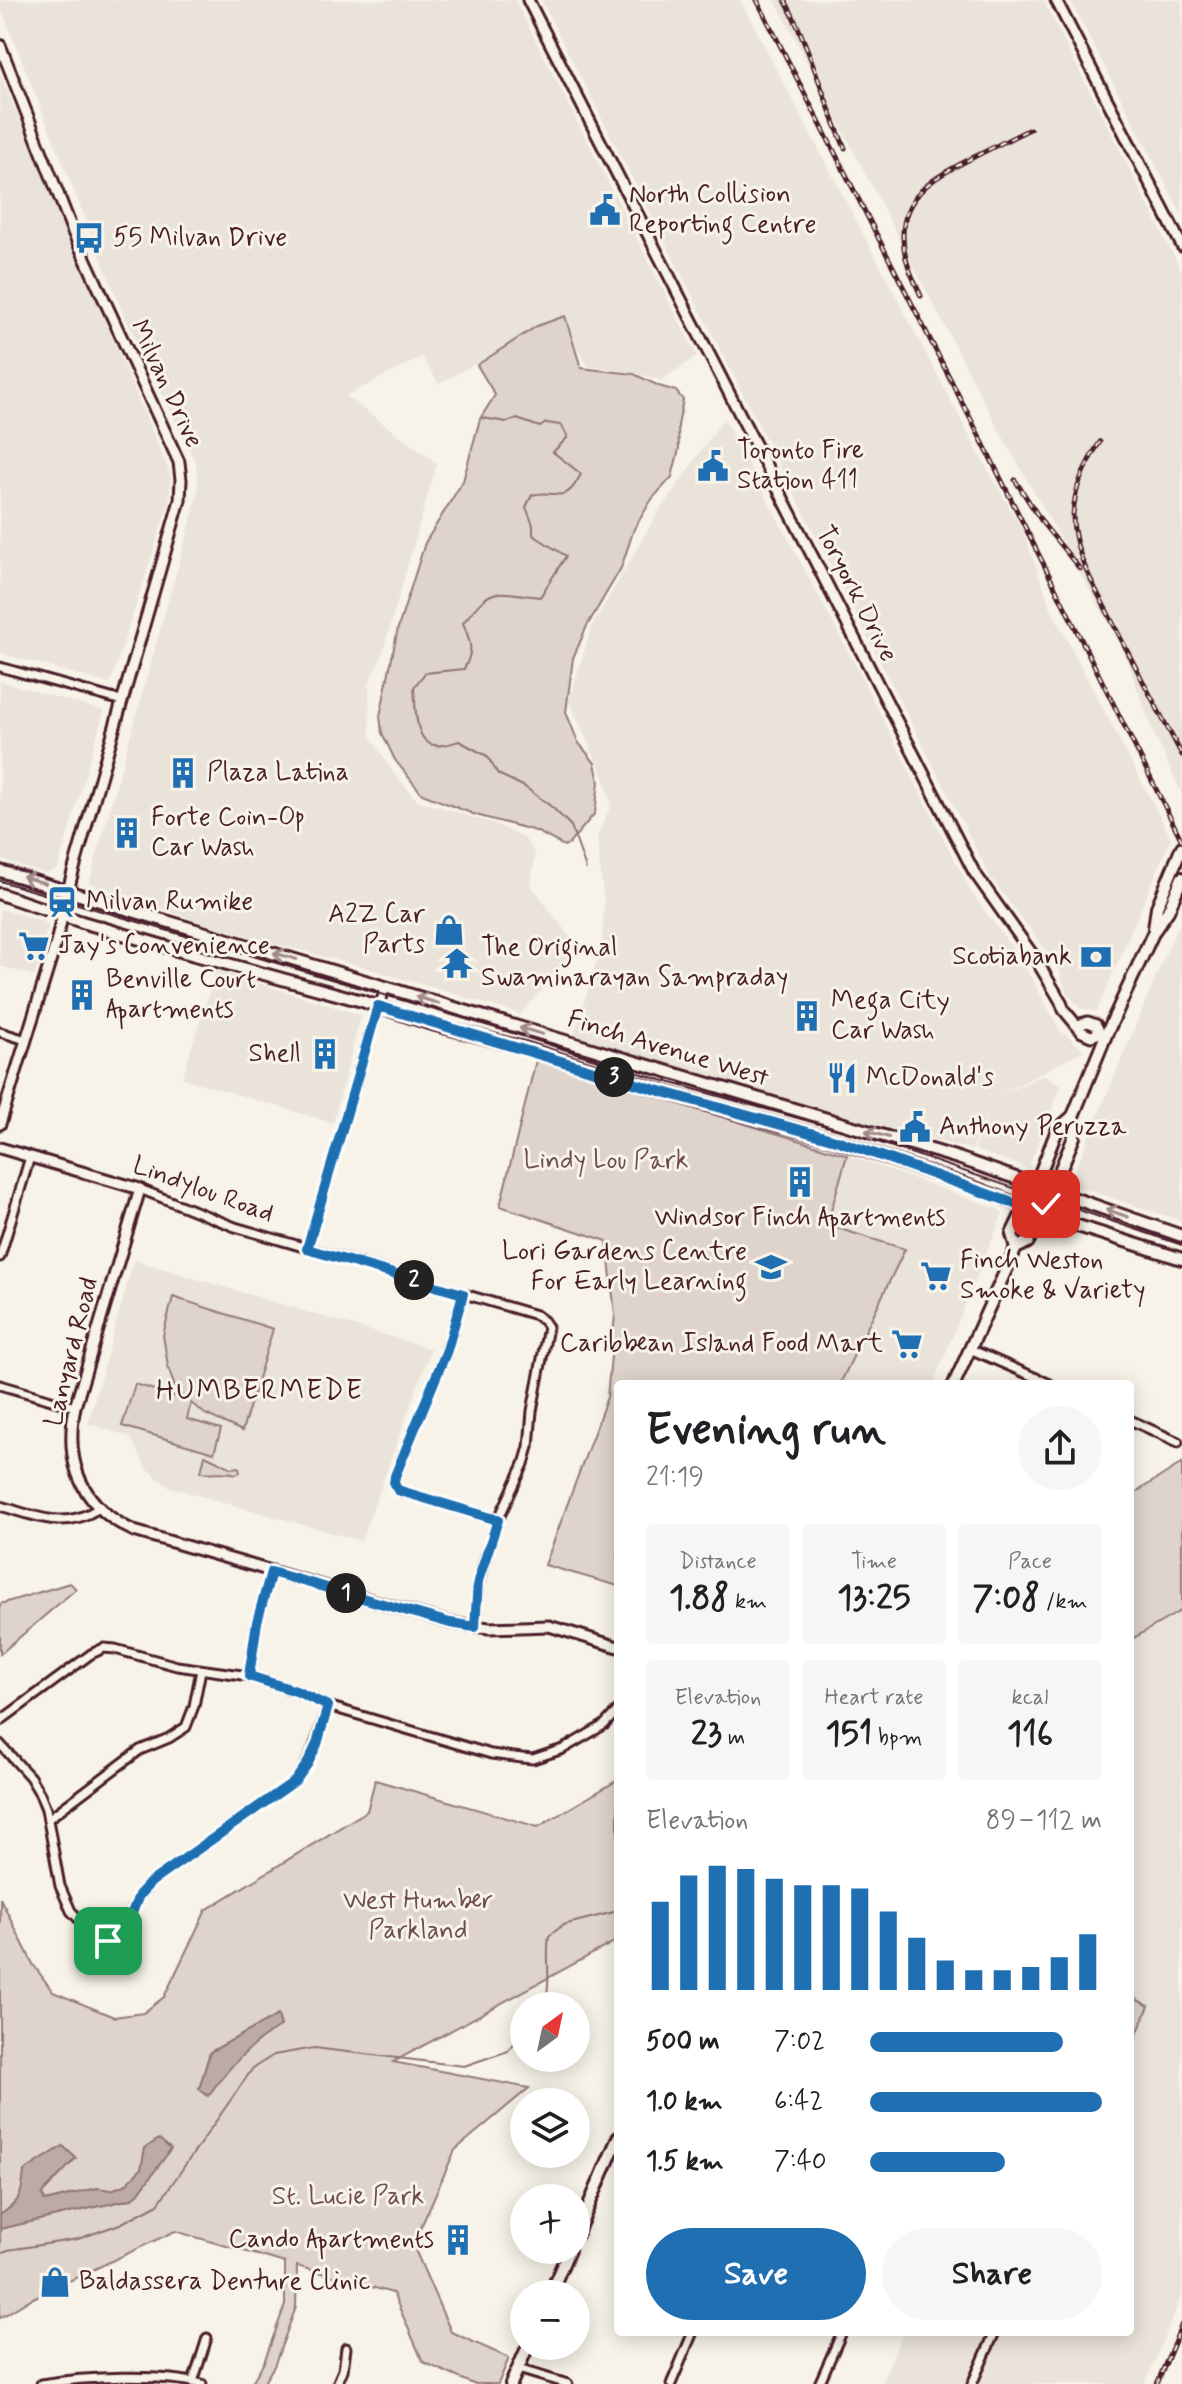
<!DOCTYPE html>
<meta charset="utf-8">
<style>
body{margin:0;font-family:Mynerve,sans-serif;background:#f6f6f6;color:#202124;height:100vh;display:flex;flex-direction:column;font-size:30px;white-space:nowrap}
*{box-sizing:border-box;margin:0}
p{font-size:26px;color:#757577}
.icon{flex:none;width:44px;height:44px;fill:none;stroke:currentColor;stroke-width:2;stroke-linecap:round;stroke-linejoin:round}
.map{position:relative;flex:1;overflow:hidden}
.sheet{position:absolute;left:614px;top:1380px;width:520px;height:956px;display:flex;flex-direction:column;background:#fff;border-radius:8px;box-shadow:0 4px 20px #0003}
.sheet>*{flex:none}
.needle{width:52px;rotate:33deg}
.fabs{position:absolute;left:510px;top:1992px;display:grid;gap:16px}
.fabs a{display:grid;place-items:center;width:80px;height:80px;border-radius:50%;background:#fff;box-shadow:0 4px 20px #0003;font-size:40px}
.pin{position:absolute;display:grid;place-items:center;width:68px;height:68px;color:#fff;margin:-34px;border-radius:16px;box-shadow:0 4px 12px #0006}
.km{position:absolute;width:40px;height:40px;margin:-20px;border-radius:50%;background:#222;color:#fff;font-size:22px;line-height:40px;text-align:center}
.round{display:grid;place-items:center;flex:none;width:84px;height:84px;border-radius:42px;background:#f6f6f6}
.headline{display:flex;align-items:center;justify-content:space-between;height:136px;padding:0 32px}
h1{font-size:44px;font-weight:800;line-height:60px}
.stats{display:grid;grid-template-columns:repeat(3,1fr);gap:12px;height:136px;padding:8px 32px}
.stats div{display:grid;align-content:center;border-radius:8px;background:#f6f6f6;text-align:center}
.stats b{font-size:34px;font-weight:800}
.stats small{font-size:22px;font-weight:400}
.stats p{font-size:22px}
.chart{height:224px;padding:16px 32px}
.chart p{display:flex;justify-content:space-between}
.chart svg{width:100%;height:144px;margin-top:8px;stroke:#1f6fb2;stroke-width:6}
.cta{display:flex;gap:16px;margin-top:auto;padding:16px 32px}
.cta a{flex:1;height:92px;border-radius:48px;background:#1f6fb2;color:#fff;font-size:32px;font-weight:800;line-height:92px;text-align:center}
.cta a+a{background:#f6f6f6;color:#202124}
ul{padding:0 32px;list-style:none;font-size:26px}
li{display:grid;grid-template-columns:128px 96px 1fr;align-items:center;height:60px}
li i{height:20px;border-radius:10px;background:#1f6fb2}
.map>svg:first-child{display:block}
.built{fill:#eae3da}
.green{fill:#ded4cc;stroke:#947a7c;stroke-width:2}
.water{fill:#bcaaa7;stroke:#8e7275;stroke-width:2}
.lines{fill:none;stroke-linecap:round;stroke-linejoin:round}
.stream{stroke:#8e7275;stroke-width:2}
.minor-casing{stroke:#4a1f2b;stroke-width:13}
.tertiary-casing{stroke:#4a1f2b;stroke-width:15}
.secondary-casing{stroke:#4a1f2b;stroke-width:16}
.minor{stroke:#f7f3e8;stroke-width:7}
.tertiary{stroke:#f7f3e8;stroke-width:9}
.secondary{stroke:#f7f3e8;stroke-width:10}
.tram{stroke:#4a1f2b;stroke-width:2}
.rail-casing{stroke:#4a1f2b;stroke-width:5}
.rail{stroke:#f7f3e8;stroke-width:2;stroke-dasharray:6;stroke-linecap:butt}
.oneway{stroke:#a0898a}
.route-casing{stroke:#fff;stroke-width:16}
.route{stroke:#1f6fb2;stroke-width:10}
.labels{text-anchor:middle;dominant-baseline:central;stroke-width:6;stroke-linejoin:round;paint-order:stroke}
.poi-label{font-size:26px;fill:#4a1f2b;stroke:#f7f3e8;text-anchor:start}
.street-label{font-size:26px;fill:#4a1f2b;stroke:#f7f3e8}
.park-label{font-size:26px;fill:#6f4c53;stroke:#f7f3e8}
.neighbourhood-label{font-size:28px;letter-spacing:2px;fill:#4a1f2b;stroke:#f7f3e8}
</style>
<div class="map">
<svg width="1182" height="2384" viewBox="0 0 1182 2384">
<rect width="100%" height="100%" fill="#f7f3e8"/>
<filter id="ink" filterUnits="userSpaceOnUse"><feTurbulence type="fractalNoise" baseFrequency=".0125" numOctaves="2"/><feDisplacementMap in="SourceGraphic" scale="16" xChannelSelector="R" yChannelSelector="G"/><feConvolveMatrix kernelMatrix="1 2 1 2 8 2 1 2 1" color-interpolation-filters="sRGB"/></filter>
<g filter="url(#ink)">
<g class="built">
<polygon points="0,0 515,0 697,356 661,381 636,373 589,366 556,318 439,384 422,357 346,396 437,463 380,662 373,672 369,685 370,735 392,771 417,800 495,824 524,838 535,854 531,885 575,944 570,959 520,1014 370,969 217,928 89,883 191,520 198,491 196,463 123,313 0,6"/>
<polygon points="541,0 740,0 979,454 1023,531 1053,613 1171,838 1097,1011 1081,1009 1066,992 1058,966 991,878"/>
<polygon points="775,0 1043,0 1182,272 1182,794 1153,732 1123,649 1000,432"/>
<polygon points="1070,0 1182,0 1182,215"/>
<polygon points="0,73 171,476 169,503 110,684 0,653"/>
<polygon points="724,418 858,670 970,890 1023,963 1060,1030 1084,1050 997,1097 1044,1075 1062,1085 1028,1168 974,1150 995,1098 972,1150 786,1100 764,1098 574,1035 602,944 604,903 597,837 611,805 604,777 569,701 592,626 657,514"/>
<polygon points="0,681 104,711 58,868 51,872 45,873 0,859"/>
<polygon points="0,909 45,922 48,926 35,976 0,966"/>
<polygon points="1182,921 1182,1221 1075,1186 1071,1180 1173,936"/>
<polygon points="216,970 361,1015 333,1123 182,1078"/>
<polygon points="847,1155 998,1209 1003,1213 933,1384 840,1384 904,1249 827,1225"/>
<polygon points="134,1260 431,1349 361,1541 169,1487 146,1468 131,1438 88,1423"/>
<polygon points="1182,1610 1182,2295 1145,2384 881,2384 903,2332 1130,2332 1130,2050 1149,2007 1130,1996 1130,1640"/>
</g>
<g class="green">
<polygon points="565,316 581,368 634,374 659,386 676,391 683,400 678,426 679,449 672,477 652,499 634,529 621,568 587,626 573,658 566,712 578,742 595,763 599,782 595,813 569,844 564,846 536,831 476,815 422,794 395,760 382,733 380,716 398,628 425,543 463,481 480,419 495,395 477,365 537,326"/>
<polygon points="536,1060 847,1155 827,1225 905,1249 840,1384 618,1384 618,1586 545,1565 607,1397 615,1315 607,1241 500,1206"/>
<polygon points="173,1297 273,1329 242,1431 205,1414 191,1403 187,1419 221,1429 214,1453 122,1426 135,1384 187,1400 176,1391 168,1366 163,1335"/>
<path d="M205,1455L232,1468L239,1467L240,1472L236,1474C225,1470 212,1474 201,1472Z"/>
<polygon points="1182,1463 1182,1610 1130,1640 1130,1496"/>
<polygon points="70,1583 76,1589 0,1654 0,1604"/>
<polygon points="375,1780 538,1827 618,1780 618,1940 393,2062 529,2088 455,2150 413,2245 451,2332 509,2358 498,2384 473,2384 423,2362 393,2293 297,2266 296,2307 274,2366 263,2384 251,2384 264,2362 285,2305 285,2263 175,2231 31,2299 0,2318 0,1898 33,1964 53,1992 114,2017 143,2013 164,1997 206,1910 367,1811"/>
<polygon points="1130,1996 1149,2006 1130,2050"/>
</g>
<g class="water">
<path d="M278,2015L281,2026C250,2044 229,2067 208,2096L199,2089L210,2052Z"/>
<path d="M159,2139L171,2149L138,2194L131,2199L0,2229V2215C21,2201 22,2195 24,2171L63,2146L76,2158L42,2194L45,2201L97,2188L111,2190L125,2185L141,2169L145,2148Z"/>
</g>
<g class="lines">
<g class="stream">
<path d="M482,418L507,422L517,419L540,427L546,423L561,425L568,437L553,452L581,474C564,508 557,488 532,495L526,507L533,525V535L566,556L540,597C493,592 494,584 463,623C471,643 474,650 464,669L425,673L414,687C416,703 413,741 434,745C442,747 452,743 459,741L487,756L498,774L525,787L553,808L571,826L586,869"/>
<path d="M543,2006C553,1985 545,1959 549,1936L563,1925L618,1911"/>
<polyline points="0,2253 8,2250 78,2239 120,2224 158,2204 253,2068 274,2055 314,2048 464,2066 508,2051 524,2031"/>
</g>
<defs>
<g id="minor">
<polyline points="0,667 122,701"/>
<polyline points="0,1032 26,1040"/>
<polyline points="140,1189 235,1227 536,1315 544,1321 548,1327 532,1411 529,1447 524,1464 498,1520 482,1568 477,1591 475,1627"/>
<polyline points="307,1249 374,1019 386,987"/>
<polyline points="0,1257 30,1157"/>
<polyline points="463,1294 447,1350 395,1476 394,1484 398,1490 404,1492 498,1520"/>
<polyline points="970,1349 1050,1384"/>
<polyline points="0,1385 75,1407"/>
<polyline points="1130,1420 1178,1442"/>
<path d="M0,1506C37,1516 64,1531 99,1508"/>
<polyline points="249,1676 257,1622 271,1572"/>
<polyline points="0,1721 91,1654 104,1648 115,1649 177,1666 249,1676 296,1691 328,1706 491,1754 522,1758 533,1759 563,1749 604,1725 618,1710"/>
<path d="M0,1744L30,1777L40,1794L46,1809L60,1886L71,1911L91,1932L117,1945C126,1937 126,1927 130,1916C134,1903 141,1891 151,1882L295,1781C315,1754 317,1736 328,1706"/>
<polyline points="48,1819 140,1750 169,1738 186,1727 194,1706 201,1670"/>
<polyline points="518,2369 568,2384"/>
<polyline points="193,2382 207,2338"/>
<path d="M41,2384C85,2377 159,2373 202,2384"/>
<polyline points="337,2384 343,2370 346,2348"/>
<polyline points="671,2384 693,2332"/>
<polyline points="819,2384 842,2332"/>
<polyline points="972,2384 995,2332"/>
</g>
<g id="tertiary">
<polyline points="528,0 974,872 1035,958 1060,1000 1064,1010 1082,1032 1091,1036 1100,1033 1096,1025 1088,1022 1077,1025"/>
<polyline points="1056,0 1182,246"/>
<polyline points="0,45 73,232 179,462 181,480 180,500 71,879 56,943 0,1124"/>
<path d="M0,1148L140,1189L75,1407C64,1463 81,1506 134,1531L450,1623L489,1628L549,1626L618,1647"/>
</g>
<g id="secondary">
<polyline points="0,871 468,1012 958,1158 1182,1236"/>
<polyline points="0,894 82,922 184,952 362,1001 428,1023 524,1048 707,1105 831,1139 975,1188 1062,1221 1182,1259"/>
<polyline points="1154,929 1157,907 1182,847"/>
<polyline points="1016,1248 1012,1234 1036,1184 1057,1130 1073,1116"/>
<polyline points="954,1384 1016,1248 1028,1242 1052,1190 1074,1137 1073,1116 1106,1035 1154,931 1168,911 1182,878"/>
<polyline points="576,2235 618,2138"/>
<polyline points="550,2294 569,2250"/>
<polyline points="511,2384 528,2346"/>
</g>
</defs>
<use href="#minor" class="minor-casing"/>
<use href="#tertiary" class="tertiary-casing"/>
<use href="#secondary" class="secondary-casing"/>
<use href="#minor" class="minor"/>
<use href="#tertiary" class="tertiary"/>
<use href="#secondary" class="secondary"/>
<polyline class="tram" points="0,881 506,1031 661,1080 848,1132 1182,1245"/>
<defs>
<g id="rail">
<polyline points="757,0 989,455 1182,841"/>
<path d="M785,0C810,47 823,99 845,148"/>
<path d="M921,296C914,280 906,265 904,248C896,196 935,177 974,157C992,148 1011,138 1030,129"/>
<path d="M1100,442C1085,465 1074,488 1073,516C1073,553 1095,587 1111,619C1134,665 1158,710 1182,755"/>
<polyline points="1015,480 1044,525 1080,569"/>
<polyline points="1157,2384 1182,2324"/>
</g>
</defs>
<use href="#rail" class="rail-casing"/>
<use href="#rail" class="rail"/>
</g>
<defs><path id="oneway-shaft" d="M-6 0H5M1.5-3L5.5 0L1.5 3" fill="none" stroke-width="1.6" stroke-linecap="round" stroke-linejoin="round" transform="scale(2)"/></defs>
<g class="oneway">
<use href="#oneway-shaft" transform="translate(34 880) rotate(-164)"/>
<use href="#oneway-shaft" transform="translate(285 956) rotate(-164)"/>
<use href="#oneway-shaft" transform="translate(427 1000) rotate(-163)"/>
<use href="#oneway-shaft" transform="translate(531 1031) rotate(-164)"/>
<use href="#oneway-shaft" transform="translate(877 1134) rotate(-164)"/>
<use href="#oneway-shaft" transform="translate(1117 1213) rotate(-161)"/>
</g>
</g>
<g class="lines" filter="url(#ink)">
<defs>
<polyline id="route" points="108,1941 114,1945 121,1941 139,1895 151,1882 295,1781 308,1763 317,1744 328,1706 296,1691 249,1676 257,1622 271,1572 450,1623 475,1627 478,1581 498,1520 404,1492 398,1490 394,1484 395,1476 447,1350 463,1294 307,1249 378,1006 667,1093 839,1141 1041,1213 1046,1204"/>
</defs>
<use href="#route" class="route-casing"/>
<use href="#route" class="route"/>
</g>
<defs>
<symbol id="civic-bare" viewBox="-9 -9 18 18"><path d="M-.6-6.5H3V-4.5H.6V-3L4-1V1h2V6H-6V1h2V-1L-.6-3ZM-1.2 2.5V6h2.4V2.5Z" fill="#1f6fb2" stroke="#f7f3e8" stroke-width="2.5" paint-order="stroke"/></symbol>
<symbol id="bus-bare" viewBox="-9 -9 18 18"><path d="M-5-6H5V4H4V6H2V4H-2V6H-4V4H-5ZM-3.5-4V0h7V-4ZM-3.5 1.2v1.5H-2V1.2ZM2 1.2v1.5H3.5V1.2Z" fill="#1f6fb2" stroke="#f7f3e8" stroke-width="2.5" paint-order="stroke"/></symbol>
<symbol id="building-bare" viewBox="-9 -9 18 18"><path d="M-4-6H4V6H1V3H-1V6H-4ZM-2.5-4.3h1.7v1.8h-1.7ZM.8-4.3h1.7v1.8H.8ZM-2.5-1h1.7V.8h-1.7ZM.8-1h1.7V.8H.8Z" fill="#1f6fb2" stroke="#f7f3e8" stroke-width="2.5" paint-order="stroke"/></symbol>
<symbol id="station-bare" viewBox="-9 -9 18 18"><path d="M-3-6H3Q5-6 5-4V2Q5 4 3 4L4.5 6H3L1.5 4h-3L-3 6H-4.5L-3 4Q-5 4-5 2V-4Q-5-6-3-6ZM-3.5-4v3h7v-3ZM-3.5 1v1.5H-2V1ZM2 1v1.5H3.5V1Z" fill="#1f6fb2" stroke="#f7f3e8" stroke-width="2.5" paint-order="stroke"/></symbol>
<symbol id="shop-bare" viewBox="-9 -9 18 18"><path d="M-5-2.5h2.3a2.7 3.5 0 0 1 5.4 0H5L5.5 6h-11ZM-1.5-2.5h3a1.5 2.3 0 0 0-3 0Z" fill="#1f6fb2" stroke="#f7f3e8" stroke-width="2.5" paint-order="stroke"/></symbol>
<symbol id="supermarket-bare" viewBox="-9 -9 18 18"><path d="M-6-5.5h2.5l.6 2H6L4.5 2H-2.5L-4.4-4H-6ZM-1.5 3.2a1.3 1.3 0 1 0 .1 0ZM3 3.2a1.3 1.3 0 1 0 .1 0Z" fill="#1f6fb2" stroke="#f7f3e8" stroke-width="2.5" paint-order="stroke"/></symbol>
<symbol id="bank-bare" viewBox="-9 -9 18 18"><path d="M-6-4H6V4H-6ZM0-2.3a2.3 2.3 0 1 0 0 4.6a2.3 2.3 0 1 0 0-4.6Z" fill="#1f6fb2" stroke="#f7f3e8" stroke-width="2.5" paint-order="stroke"/></symbol>
<symbol id="temple-bare" viewBox="-9 -9 18 18"><path d="M0-6L5-2H3V0L6.5 2.5H4V6H1.5V3h-3V6H-4V2.5H-6.5L-3 0V-2H-5Z" fill="#1f6fb2" stroke="#f7f3e8" stroke-width="2.5" paint-order="stroke"/></symbol>
<symbol id="restaurant-bare" viewBox="-9 -9 18 18"><path d="M-5-6h1v4h1v-4h1v4h1v-4h1v5L-1.5 .5V6h-2V.5L-5-1ZM5-6V6H3V1.5H1.5Q1.5-4 5-6Z" fill="#1f6fb2" stroke="#f7f3e8" stroke-width="2.5" paint-order="stroke"/></symbol>
<symbol id="school-bare" viewBox="-9 -9 18 18"><path d="M0-5L7-2L0 1L-7-2ZM-4 1L0 2.5L4 1V4Q0 6-4 4Z" fill="#1f6fb2" stroke="#f7f3e8" stroke-width="2.5" paint-order="stroke"/></symbol>
</defs>
<g fill-rule="evenodd">
<use href="#civic-bare" x="583" y="188" width="44" height="44"/>
<use href="#bus-bare" x="67" y="216" width="44" height="44"/>
<use href="#civic-bare" x="691" y="444" width="44" height="44"/>
<use href="#building-bare" x="161" y="751" width="44" height="44"/>
<use href="#building-bare" x="105" y="811" width="44" height="44"/>
<use href="#station-bare" x="40" y="880" width="44" height="44"/>
<use href="#shop-bare" x="427" y="908" width="44" height="44"/>
<use href="#supermarket-bare" x="12" y="924" width="44" height="44"/>
<use href="#bank-bare" x="1074" y="935" width="44" height="44"/>
<use href="#temple-bare" x="435" y="941" width="44" height="44"/>
<use href="#building-bare" x="60" y="973" width="44" height="44"/>
<use href="#building-bare" x="785" y="994" width="44" height="44"/>
<use href="#building-bare" x="303" y="1032" width="44" height="44"/>
<use href="#restaurant-bare" x="820" y="1056" width="44" height="44"/>
<use href="#civic-bare" x="893" y="1105" width="44" height="44"/>
<use href="#building-bare" x="778" y="1160" width="44" height="44"/>
<use href="#school-bare" x="749" y="1245" width="44" height="44"/>
<use href="#supermarket-bare" x="914" y="1254" width="44" height="44"/>
<use href="#supermarket-bare" x="885" y="1322" width="44" height="44"/>
<use href="#building-bare" x="436" y="2218" width="44" height="44"/>
<use href="#shop-bare" x="33" y="2260" width="44" height="44"/>
</g>
<g class="labels">
<g class="poi-label">
<text x="629" y="195">North Collision<tspan x="629" dy="30">Reporting Centre</tspan></text>
<text x="113" y="238">55 Milvan Drive</text>
<text x="737" y="451">Toronto Fire<tspan x="737" dy="30">Station 411</tspan></text>
<text x="207" y="773">Plaza Latina</text>
<text x="151" y="818">Forte Coin-Op<tspan x="151" dy="30">Car Wash</tspan></text>
<text x="86" y="902">Milvan Rumike</text>
<text x="425" y="915" text-anchor="end">A2Z Car<tspan x="425" dy="30">Parts</tspan></text>
<text x="58" y="946">Jay's Convenience</text>
<text x="481" y="948">The Original<tspan x="481" dy="30">Swaminarayan Sampraday</tspan></text>
<text x="1072" y="957" text-anchor="end">Scotiabank</text>
<text x="106" y="980">Benville Court<tspan x="106" dy="30">Apartments</tspan></text>
<text x="831" y="1001">Mega City<tspan x="831" dy="30">Car Wash</tspan></text>
<text x="301" y="1054" text-anchor="end">Shell</text>
<text x="866" y="1078">McDonald's</text>
<text x="939" y="1127">Anthony Peruzza</text>
<text x="800" y="1218" text-anchor="middle">Windsor Finch Apartments</text>
<text x="747" y="1252" text-anchor="end">Lori Gardens Centre<tspan x="747" dy="30">For Early Learning</tspan></text>
<text x="960" y="1261">Finch Weston<tspan x="960" dy="30">Smoke &amp; Variety</tspan></text>
<text x="883" y="1344" text-anchor="end">Caribbean Island Food Mart</text>
<text x="434" y="2240" text-anchor="end">Cando Apartments</text>
<text x="79" y="2282">Baldassera Denture Clinic</text>
</g>
<g class="street-label">
<text transform="translate(166 384) rotate(65)">Milvan Drive</text>
<text transform="translate(856 594) rotate(63)">Toryork Drive</text>
<text transform="translate(668 1049) rotate(17)">Finch Avenue West</text>
<text transform="translate(203 1190) rotate(20)">Lindylou Road</text>
<text transform="translate(72 1352) rotate(-76)">Lanyard Road</text>
</g>
<g class="park-label">
<text x="606" y="1161">Lindy Lou Park</text>
<text x="418" y="1901">West Humber<tspan x="418" dy="30">Parkland</tspan></text>
<text x="348" y="2197">St. Lucie Park</text>
</g>
<g class="neighbourhood-label">
<text x="260" y="1391">HUMBERMEDE</text>
</g>
</g>
</svg>
<div class="fabs">
<a><svg class="needle" viewBox="-14 -14 28 28"><path d="M0-13l5 13h-10z" fill="#e53935"/><path d="M0 13l5-13h-10z" fill="#757577"/></svg></a>
<a><svg class="icon" aria-label="layers" viewBox="0 0 24 24"><path d="M12 4l9 5-9 5-9-5zM3 14l9 5 9-5"/></svg></a>
<a>+</a>
<a>−</a>
</div>
<div class="pin" style="left:108px;top:1941px;background:#1e9e55"><svg class="icon" aria-label="arrive" viewBox="0 0 24 24"><path d="M6 21V4h12l-3 4 3 4H6"/></svg></div>
<div class="pin" style="left:1046px;top:1204px;background:#d93025"><svg class="icon" aria-label="check" viewBox="0 0 24 24"><path d="M5 12l5 5 9-10"/></svg></div>
<b class="km" style="left:346px;top:1593px">1</b>
<b class="km" style="left:414px;top:1280px">2</b>
<b class="km" style="left:614px;top:1077px">3</b>
<section class="sheet">
<div class="headline"><div><h1>Evening run</h1><p>21:19</p></div><a class="round"><svg class="icon" aria-label="share" viewBox="0 0 24 24"><path d="M12 15V3M7 8l5-5 5 5M5 13v7h14v-7"/></svg></a></div>
<div class="stats">
<div><p>Distance</p><b>1.88<small> km</small></b></div>
<div><p>Time</p><b>13:25</b></div>
<div><p>Pace</p><b>7:08<small> /km</small></b></div>
</div>
<div class="stats">
<div><p>Elevation</p><b>23<small> m</small></b></div>
<div><p>Heart rate</p><b>151<small> bpm</small></b></div>
<div><p>kcal</p><b>116</b></div>
</div>
<div class="chart"><p><span>Elevation</span>89–112 m</p>
<svg viewBox="0 0 160 44" preserveAspectRatio="none"><path d="M5 44V17M15 44V9M25 44V6M35 44V7M45 44V10M55 44V12M65 44V12M75 44V13M85 44V20M95 44V28M105 44V35M115 44V38M125 44V38M135 44V37M145 44V34M155 44V27"/></svg>
</div>
<ul>
<li><b>500 m</b>7:02<i style="width:83%"></i></li>
<li><b>1.0 km</b>6:42<i style="width:100%"></i></li>
<li><b>1.5 km</b>7:40<i style="width:58%"></i></li>
</ul>
<div class="cta"><a>Save</a><a>Share</a></div>
</section>
</div>
